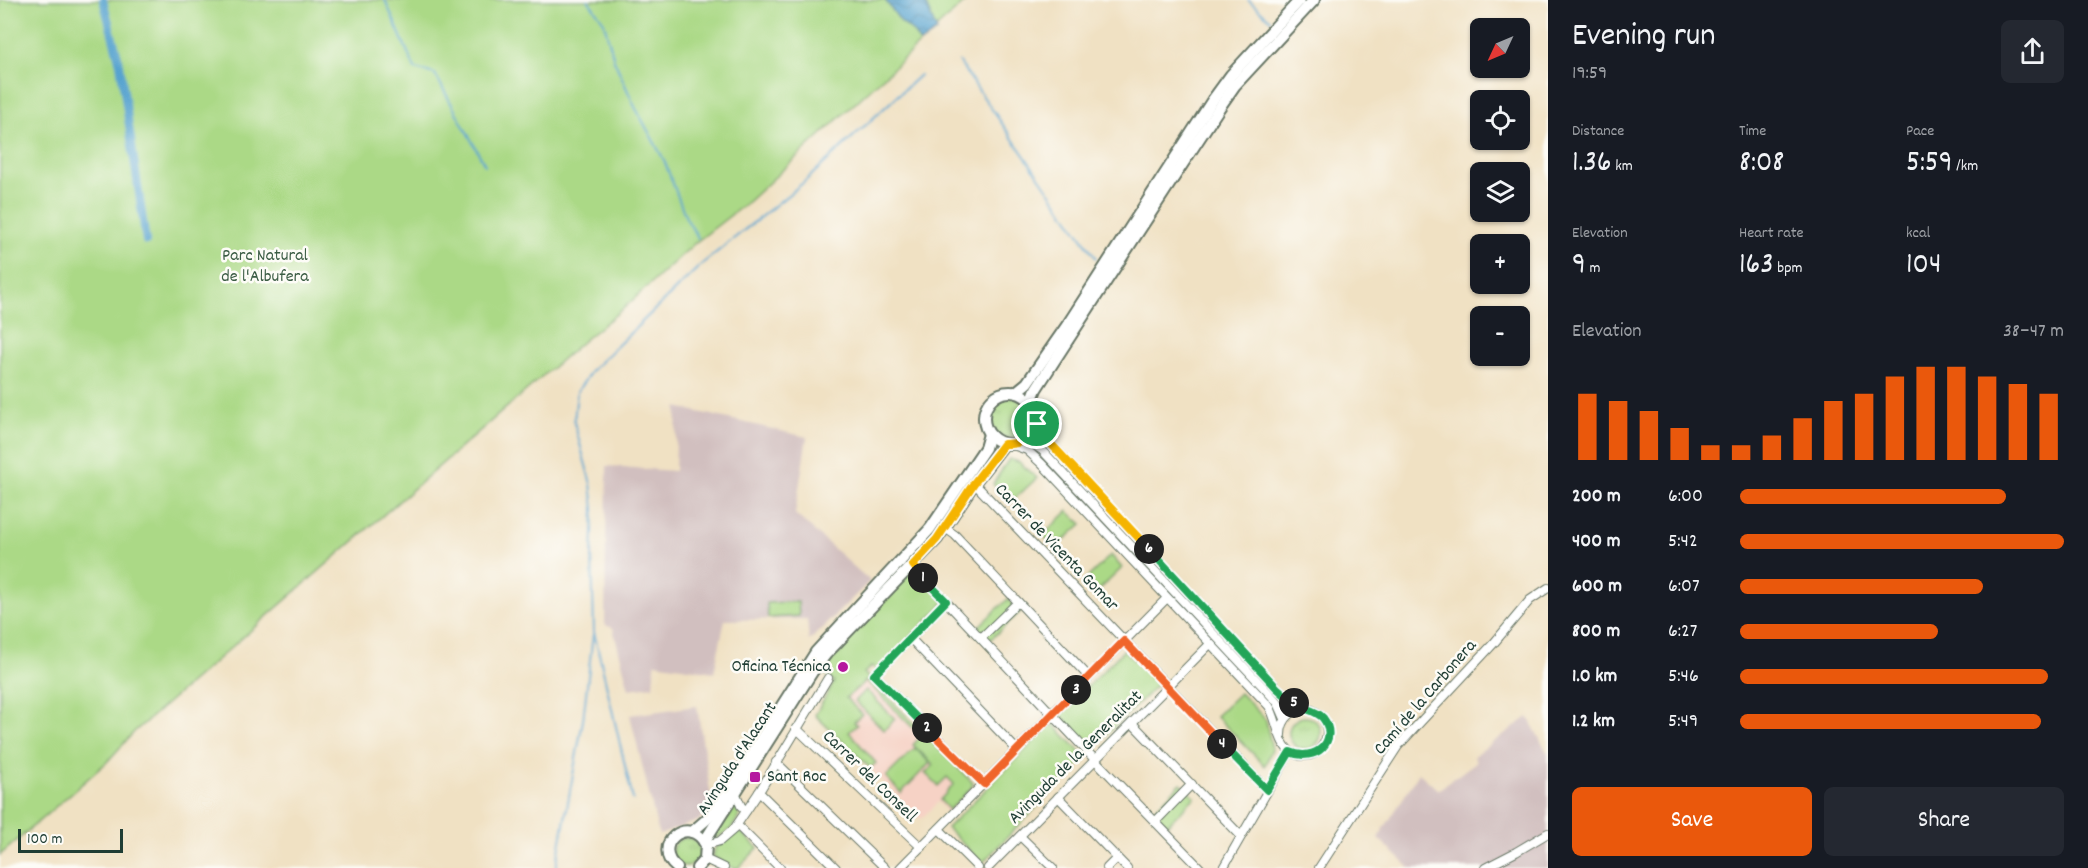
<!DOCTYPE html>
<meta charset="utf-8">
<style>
body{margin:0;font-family:Dekko,sans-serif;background:#242831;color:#f1f3f6;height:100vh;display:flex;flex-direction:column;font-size:22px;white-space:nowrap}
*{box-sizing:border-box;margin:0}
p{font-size:20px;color:#9ea1a6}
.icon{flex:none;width:33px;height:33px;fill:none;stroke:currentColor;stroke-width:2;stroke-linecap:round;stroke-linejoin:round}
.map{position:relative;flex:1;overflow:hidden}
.sheet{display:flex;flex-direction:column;background:#171b24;width:540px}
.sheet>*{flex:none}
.needle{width:39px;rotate:226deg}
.controls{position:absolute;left:1470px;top:18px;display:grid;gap:12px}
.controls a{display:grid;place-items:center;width:60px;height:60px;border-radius:9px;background:#171b24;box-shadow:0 2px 4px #0004;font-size:30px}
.scale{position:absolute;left:18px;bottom:15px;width:105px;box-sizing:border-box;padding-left:6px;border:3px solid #1f3d34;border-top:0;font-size:16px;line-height:21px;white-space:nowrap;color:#1f3d34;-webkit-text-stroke:4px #fdfcf7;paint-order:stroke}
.pin{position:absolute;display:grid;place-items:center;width:51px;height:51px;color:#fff;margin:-26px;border:3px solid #fff;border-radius:50%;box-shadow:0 2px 6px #0007}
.km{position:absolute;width:30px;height:30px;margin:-15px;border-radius:50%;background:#222;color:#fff;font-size:16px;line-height:30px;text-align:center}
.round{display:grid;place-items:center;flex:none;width:63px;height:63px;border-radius:9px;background:#242831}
.overview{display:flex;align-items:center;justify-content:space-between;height:102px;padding:0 24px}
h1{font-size:33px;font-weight:600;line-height:45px}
.figures{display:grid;grid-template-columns:repeat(3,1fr);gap:9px;height:102px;padding:6px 24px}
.figures div{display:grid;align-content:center}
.figures b{font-size:30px;font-weight:600}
.figures small{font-size:16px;font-weight:400}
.figures p{font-size:16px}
.chart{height:168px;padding:12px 24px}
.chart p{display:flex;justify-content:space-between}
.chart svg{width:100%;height:108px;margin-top:6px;stroke:#ea580c;stroke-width:6}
.button{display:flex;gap:12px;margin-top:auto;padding:12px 24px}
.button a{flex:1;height:69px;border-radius:9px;background:#ea580c;color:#fff;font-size:24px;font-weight:600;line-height:69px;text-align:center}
.button a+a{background:#242831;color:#f1f3f6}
ul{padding:0 24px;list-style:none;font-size:20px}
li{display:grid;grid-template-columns:96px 72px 1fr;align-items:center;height:45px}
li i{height:15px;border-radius:8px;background:#ea580c}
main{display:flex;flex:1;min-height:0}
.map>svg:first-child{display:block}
.built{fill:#f6d2c5}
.industrial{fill:#d1bfbf}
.grass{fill:url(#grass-tufts);stroke:#658b5d;stroke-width:1.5}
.green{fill:#abd986;stroke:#658b5d;stroke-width:1.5}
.water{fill:url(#water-waves);stroke:#3b7082;stroke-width:1.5}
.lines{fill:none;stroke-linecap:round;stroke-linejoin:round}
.stream{stroke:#57a3cf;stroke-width:2}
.canal{stroke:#57a3cf;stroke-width:8}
.street-casing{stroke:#687666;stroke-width:10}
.secondary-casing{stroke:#687666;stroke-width:14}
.street{stroke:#fff;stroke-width:8}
.secondary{stroke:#fff;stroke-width:10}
.split-1-casing{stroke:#fff;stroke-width:12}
.split-2-casing{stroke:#fff;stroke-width:12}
.split-3-casing{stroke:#fff;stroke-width:12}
.split-4-casing{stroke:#fff;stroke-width:12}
.split-5-casing{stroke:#fff;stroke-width:12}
.split-6-casing{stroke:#fff;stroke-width:12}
.split-7-casing{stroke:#fff;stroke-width:12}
.split-1{stroke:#f5b400;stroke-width:8}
.split-2{stroke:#22a559;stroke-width:8}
.split-3{stroke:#f0652b;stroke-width:8}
.split-4{stroke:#f0652b;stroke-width:8}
.split-5{stroke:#22a559;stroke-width:8}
.split-6{stroke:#22a559;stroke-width:8}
.split-7{stroke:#f5b400;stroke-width:8}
.poi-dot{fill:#b5179e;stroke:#fdfcf7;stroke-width:2}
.labels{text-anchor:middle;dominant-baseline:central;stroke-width:5;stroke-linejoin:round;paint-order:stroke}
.park-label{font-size:18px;fill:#3b5c44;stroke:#fdfcf7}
.street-label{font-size:18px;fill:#1f3d34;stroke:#fdfcf7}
.poi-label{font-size:18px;fill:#1f3d34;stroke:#fdfcf7;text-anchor:end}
</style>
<main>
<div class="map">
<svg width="1548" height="868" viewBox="0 0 1548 868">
<defs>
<pattern id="grass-tufts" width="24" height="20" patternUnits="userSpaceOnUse" patternTransform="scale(1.5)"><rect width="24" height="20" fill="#abd986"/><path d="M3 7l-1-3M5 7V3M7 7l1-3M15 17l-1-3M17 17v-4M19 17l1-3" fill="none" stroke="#93bb74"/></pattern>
<pattern id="water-waves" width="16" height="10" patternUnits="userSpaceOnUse" patternTransform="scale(1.5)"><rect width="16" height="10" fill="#57a3cf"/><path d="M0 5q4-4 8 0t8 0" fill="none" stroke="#4786a9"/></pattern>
</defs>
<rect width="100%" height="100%" fill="#fdfcf7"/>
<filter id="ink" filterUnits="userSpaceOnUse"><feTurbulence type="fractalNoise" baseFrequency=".0167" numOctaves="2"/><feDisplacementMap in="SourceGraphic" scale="12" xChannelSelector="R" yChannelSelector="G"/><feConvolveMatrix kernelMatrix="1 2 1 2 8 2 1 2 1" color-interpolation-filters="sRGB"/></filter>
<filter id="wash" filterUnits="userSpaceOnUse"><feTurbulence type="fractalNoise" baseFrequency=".008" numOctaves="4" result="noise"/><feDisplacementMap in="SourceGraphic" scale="24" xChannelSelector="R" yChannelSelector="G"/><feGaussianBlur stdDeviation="1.35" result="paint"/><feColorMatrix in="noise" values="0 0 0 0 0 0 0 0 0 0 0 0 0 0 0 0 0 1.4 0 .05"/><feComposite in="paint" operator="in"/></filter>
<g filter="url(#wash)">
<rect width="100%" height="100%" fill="#f0e1c3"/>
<polygon class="built" points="858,666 974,782 973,789 948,813 938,802 921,819 815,715 836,677"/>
<g class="industrial">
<polygon points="677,407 807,437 795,514 870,581 809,641 807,619 725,620 714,672 655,663 653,686 629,689 613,628 605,625 607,466 675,471"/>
<polygon points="697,706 711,797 700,820 659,835 630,715"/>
<polygon points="1528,717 1548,754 1548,868 1410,868 1378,838 1419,773 1438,790 1476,762 1474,756"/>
</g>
<g class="grass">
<circle cx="1011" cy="417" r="21"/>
<circle cx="1305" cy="733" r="16"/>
<circle cx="686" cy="852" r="14"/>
</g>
<g class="green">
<polygon points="0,0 967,0 749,201 695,243 624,308 583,341 164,706 134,732 107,762 0,855"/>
<polygon points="1009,459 1019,462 1037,478 1011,502 993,484"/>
<polygon points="1068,511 1082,524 1055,548 1043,535"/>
<polygon points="1111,555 1122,568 1097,592 1085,580"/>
<polygon points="913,565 946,601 878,671 872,666 864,673 973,783 971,788 949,810 940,800 954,784 947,777 938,786 925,773 934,765 913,745 921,736 866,681 846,698 862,714 854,722 857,725 849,732 876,763 870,768 815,715 834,682 824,673 836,654 839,654 848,644 842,638"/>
<polygon points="1008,599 1020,612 990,640 978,627"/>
<polygon points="798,602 799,616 768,618 767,603"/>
<polygon points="1124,650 1158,684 1092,749 1059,715"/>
<polygon points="866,690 895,719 884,730 855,701"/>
<polygon points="1240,693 1266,720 1272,749 1265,766 1216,716"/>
<polygon points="1052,723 1086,757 982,863 947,828"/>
<polygon points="915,748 930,763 901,793 886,777"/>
<polygon points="1181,783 1195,797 1167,825 1153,811"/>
<polygon points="737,805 739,817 731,829 710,842 726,813 728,818"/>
<polygon points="738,832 742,833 758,848 738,868 733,868 713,857 715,848"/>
</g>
<polygon class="water" points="885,0 924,0 937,31 920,43 913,32 901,22"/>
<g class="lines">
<g class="stream">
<polyline points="385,0 415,69 435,74 485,165"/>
<polyline points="588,0 604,22 614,60 635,107 664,160 686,218 698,238"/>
<polyline points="1248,0 1271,20"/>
<polyline points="959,62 1096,258"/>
<polyline points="633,800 594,632 592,555 594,509 591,484 574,422 577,392 592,370 702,264 803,183 920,75"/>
<polyline points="556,868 583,720 593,634"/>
</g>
<polyline class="canal" points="103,0 120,64 146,241"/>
</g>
</g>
<g filter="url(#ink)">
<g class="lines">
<defs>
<g id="street">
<polyline points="1037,424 1052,445 1277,688 1302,709"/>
<polyline points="1023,441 1029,442 1042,450 1268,692 1278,703 1285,719"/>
<path d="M1013,445L1027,450L1042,464L1269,706C1278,720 1278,748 1295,754C1324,765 1341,722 1312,710C1295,704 1281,719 1281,735"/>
<polyline points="974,483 1267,790"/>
<polyline points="945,528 955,535 1089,677"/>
<polyline points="913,565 919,573 1100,765 1200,868"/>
<polyline points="946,601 874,675 984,784"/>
<polyline points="910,638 1017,750"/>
<polyline points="981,638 1018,602"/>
<polyline points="1132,723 1241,836"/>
<polyline points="796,728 921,847"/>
<polyline points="776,762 885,868"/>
<polyline points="759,792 836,868"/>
<polyline points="736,794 741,806 746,811"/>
<polyline points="1058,797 1127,868"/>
<polyline points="1155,822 1192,784"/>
<polyline points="737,825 780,868"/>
<polyline points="939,829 978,868"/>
<polyline points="1020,836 1053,868"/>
<polyline points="706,845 720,841 734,829 759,792 828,678"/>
<polyline points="705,859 724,868"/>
<polyline points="900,868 1167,598"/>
<polyline points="988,868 1210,644"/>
<polyline points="1107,868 1117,858"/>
<polyline points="1223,868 1290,752"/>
<polyline points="1319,868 1398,746 1494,643 1530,600 1548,588"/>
<polyline points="1485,868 1516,852 1548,833"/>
</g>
<g id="secondary">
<circle cx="1010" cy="418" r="26"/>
<polyline points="1016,392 1027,383 1068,324 1212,101 1231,75 1300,0"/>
<polyline points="1031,402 1036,389 1058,355 1219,108 1235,85 1314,0"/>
<polyline points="692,832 706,820 720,803 816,652 930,529 985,448 989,434"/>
<polyline points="704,842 812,672 826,654 937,539 974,483 1004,444"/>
<path d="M677,868C649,846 689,812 706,845L705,859L697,868"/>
</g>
</defs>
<use href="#street" class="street-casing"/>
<use href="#secondary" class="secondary-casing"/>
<use href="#street" class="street"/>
<use href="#secondary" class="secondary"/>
</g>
</g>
<g class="lines" filter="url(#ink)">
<defs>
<path id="split-1" d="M923,578L913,565L937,539L974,483L1004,444C1020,445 1031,439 1037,424"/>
<polyline id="split-2" points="923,578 946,601 874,675 927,728"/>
<polyline id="split-3" points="927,728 984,784 1076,690"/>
<polyline id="split-4" points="1076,690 1124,641 1222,744"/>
<path id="split-5" d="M1222,744L1267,790L1290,752C1315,763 1340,741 1323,718C1315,709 1303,710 1294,703"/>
<polyline id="split-6" points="1149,549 1277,688 1294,703"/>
<polyline id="split-7" points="1037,424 1052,445 1149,549"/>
</defs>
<use href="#split-1" class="split-1-casing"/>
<use href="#split-2" class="split-2-casing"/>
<use href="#split-3" class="split-3-casing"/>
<use href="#split-4" class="split-4-casing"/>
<use href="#split-5" class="split-5-casing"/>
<use href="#split-6" class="split-6-casing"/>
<use href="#split-7" class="split-7-casing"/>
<use href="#split-1" class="split-1"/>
<use href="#split-2" class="split-2"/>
<use href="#split-3" class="split-3"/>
<use href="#split-4" class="split-4"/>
<use href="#split-5" class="split-5"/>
<use href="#split-6" class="split-6"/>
<use href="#split-7" class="split-7"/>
</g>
<g class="poi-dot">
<circle cx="843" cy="667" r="6"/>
<rect x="749" y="771" width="12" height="12" rx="3"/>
</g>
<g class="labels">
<g class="park-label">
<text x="265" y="256">Parc Natural<tspan x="265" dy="21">de l'Albufera</tspan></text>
</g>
<g class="street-label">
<text transform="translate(1056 548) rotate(46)">Carrer de Vicenta Gomar</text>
<text transform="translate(1426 698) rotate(-49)">Camí de la Carbonera</text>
<text transform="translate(1076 758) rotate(-45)">Avinguda de la Generalitat</text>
<text transform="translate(738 759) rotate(-57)">Avinguda d'Alacant</text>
<text transform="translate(869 777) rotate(44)">Carrer del Consell</text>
</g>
<g class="poi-label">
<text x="831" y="667">Oficina Técnica</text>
<text x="767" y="777" text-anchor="start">Sant Roc</text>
</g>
</g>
</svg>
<div class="controls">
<a><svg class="needle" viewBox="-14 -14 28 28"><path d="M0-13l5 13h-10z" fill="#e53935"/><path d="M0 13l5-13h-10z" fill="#9ea1a6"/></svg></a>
<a><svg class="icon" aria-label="locate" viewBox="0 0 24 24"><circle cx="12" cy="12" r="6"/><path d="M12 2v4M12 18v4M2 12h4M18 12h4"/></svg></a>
<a><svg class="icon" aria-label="layers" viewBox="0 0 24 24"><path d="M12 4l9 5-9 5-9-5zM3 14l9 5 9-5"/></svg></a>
<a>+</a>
<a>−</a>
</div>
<div class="scale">100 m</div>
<div class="pin" style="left:1037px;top:424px;background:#1e9e55"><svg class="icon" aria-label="arrive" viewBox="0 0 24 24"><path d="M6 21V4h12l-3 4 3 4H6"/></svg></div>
<b class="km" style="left:923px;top:578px">1</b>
<b class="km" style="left:927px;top:728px">2</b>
<b class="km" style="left:1076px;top:690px">3</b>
<b class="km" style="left:1222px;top:744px">4</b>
<b class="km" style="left:1294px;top:703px">5</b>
<b class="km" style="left:1149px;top:549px">6</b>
</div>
<section class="sheet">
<div class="overview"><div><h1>Evening run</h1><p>19:59</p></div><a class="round"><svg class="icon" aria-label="share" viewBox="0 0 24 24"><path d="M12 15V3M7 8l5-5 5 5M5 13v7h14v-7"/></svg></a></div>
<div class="figures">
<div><p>Distance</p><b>1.36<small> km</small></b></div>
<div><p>Time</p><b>8:08</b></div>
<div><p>Pace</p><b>5:59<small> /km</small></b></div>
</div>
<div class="figures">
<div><p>Elevation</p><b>9<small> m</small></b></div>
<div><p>Heart rate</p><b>163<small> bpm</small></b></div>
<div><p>kcal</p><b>104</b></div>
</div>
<div class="chart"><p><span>Elevation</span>38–47 m</p>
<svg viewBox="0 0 160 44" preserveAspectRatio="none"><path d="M5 44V17M15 44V20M25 44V24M35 44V31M45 44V38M55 44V38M65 44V34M75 44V27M85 44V20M95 44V17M105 44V10M115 44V6M125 44V6M135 44V10M145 44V13M155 44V17"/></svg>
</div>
<ul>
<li><b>200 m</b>6:00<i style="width:82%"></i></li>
<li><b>400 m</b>5:42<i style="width:100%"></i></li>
<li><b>600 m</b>6:07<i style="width:75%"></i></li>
<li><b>800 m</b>6:27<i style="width:61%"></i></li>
<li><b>1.0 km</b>5:46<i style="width:95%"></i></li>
<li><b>1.2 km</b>5:49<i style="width:93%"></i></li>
</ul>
<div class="button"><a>Save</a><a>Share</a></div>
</section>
</main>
